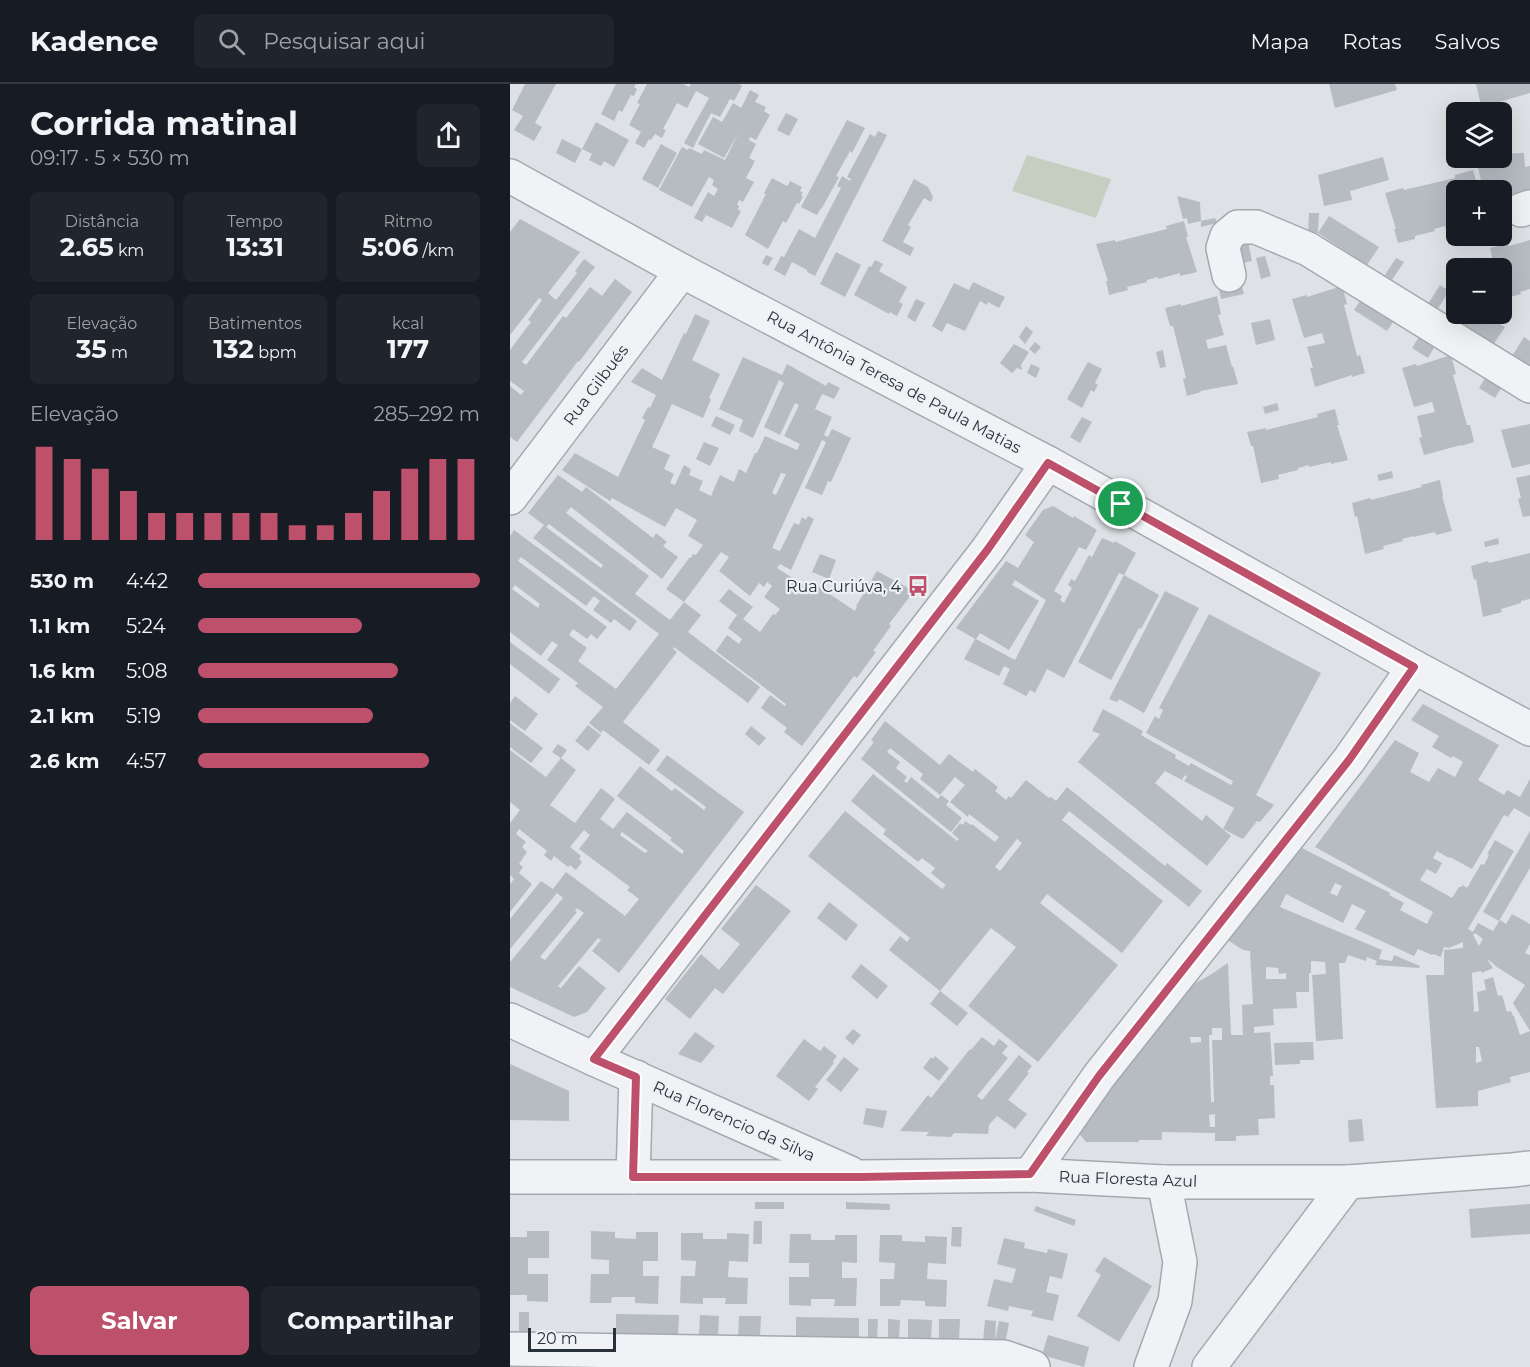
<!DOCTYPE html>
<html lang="pt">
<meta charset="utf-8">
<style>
body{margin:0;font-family:Montserrat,sans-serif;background:#20242c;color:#f1f3f6;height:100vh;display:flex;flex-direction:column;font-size:22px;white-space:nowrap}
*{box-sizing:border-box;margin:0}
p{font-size:20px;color:#9ea1a6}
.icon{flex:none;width:33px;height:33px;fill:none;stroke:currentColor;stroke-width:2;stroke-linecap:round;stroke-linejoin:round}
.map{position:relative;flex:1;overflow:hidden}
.drawer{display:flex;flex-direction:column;background:#171b24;width:510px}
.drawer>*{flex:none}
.tools{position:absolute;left:936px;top:18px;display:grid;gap:12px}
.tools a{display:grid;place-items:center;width:66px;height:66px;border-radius:9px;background:#171b24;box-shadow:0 6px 24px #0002;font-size:30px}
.scale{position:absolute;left:18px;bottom:15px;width:88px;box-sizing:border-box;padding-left:6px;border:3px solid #29313b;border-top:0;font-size:16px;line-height:21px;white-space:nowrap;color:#29313b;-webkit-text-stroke:4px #eef1f4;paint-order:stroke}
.pin{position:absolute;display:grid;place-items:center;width:51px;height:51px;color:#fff;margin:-26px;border:3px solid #fff;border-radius:50%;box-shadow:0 2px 6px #0007}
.round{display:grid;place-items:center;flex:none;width:63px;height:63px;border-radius:9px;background:#20242c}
.head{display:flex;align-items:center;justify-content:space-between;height:102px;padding:0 30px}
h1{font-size:33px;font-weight:700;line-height:45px}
.figures{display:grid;grid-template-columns:repeat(3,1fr);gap:9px;height:102px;padding:6px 30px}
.figures div{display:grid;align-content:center;border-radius:9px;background:#20242c;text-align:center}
.figures b{font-size:26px;font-weight:700}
.figures small{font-size:16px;font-weight:400}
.figures p{font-size:16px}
.chart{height:168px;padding:12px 30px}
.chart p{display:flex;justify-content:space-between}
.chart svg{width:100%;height:108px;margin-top:6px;stroke:#bd516b;stroke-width:6}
.primary-button{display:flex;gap:12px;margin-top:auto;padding:12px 30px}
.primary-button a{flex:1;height:69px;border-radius:9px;background:#bd516b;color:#fff;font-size:24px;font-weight:700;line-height:69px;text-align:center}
.primary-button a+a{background:#20242c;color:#f1f3f6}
ul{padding:0 30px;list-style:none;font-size:20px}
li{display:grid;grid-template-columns:96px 72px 1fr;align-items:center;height:45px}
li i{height:15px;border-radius:8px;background:#bd516b}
header{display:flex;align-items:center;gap:36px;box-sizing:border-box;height:84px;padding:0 30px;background:#171b24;border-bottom:2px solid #363941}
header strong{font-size:28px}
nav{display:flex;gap:33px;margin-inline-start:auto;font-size:21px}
.search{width:420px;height:54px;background:#20242c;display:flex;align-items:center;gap:15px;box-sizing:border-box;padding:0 21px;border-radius:9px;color:#9ea1a6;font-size:22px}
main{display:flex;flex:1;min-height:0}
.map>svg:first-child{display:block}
.green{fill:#c5cfc1}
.building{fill:#b6bcc2;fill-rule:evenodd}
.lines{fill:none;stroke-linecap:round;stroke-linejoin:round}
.minor-casing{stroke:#a4a9af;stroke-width:36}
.minor{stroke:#f1f2f5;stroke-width:33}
.route-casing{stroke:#fff;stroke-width:12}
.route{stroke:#bd516b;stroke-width:8}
.labels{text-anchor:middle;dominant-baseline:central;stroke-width:4.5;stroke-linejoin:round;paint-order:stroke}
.street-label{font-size:16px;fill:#29313b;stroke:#eef1f4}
.poi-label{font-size:16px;fill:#29313b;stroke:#eef1f4;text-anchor:end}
</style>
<header>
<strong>Kadence</strong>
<div class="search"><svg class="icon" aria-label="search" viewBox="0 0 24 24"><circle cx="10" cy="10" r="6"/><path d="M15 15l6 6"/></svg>Pesquisar aqui</div>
<nav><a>Mapa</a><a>Rotas</a><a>Salvos</a></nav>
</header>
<main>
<section class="drawer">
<div class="head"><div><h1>Corrida matinal</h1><p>09:17 · 5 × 530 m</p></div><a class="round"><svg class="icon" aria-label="share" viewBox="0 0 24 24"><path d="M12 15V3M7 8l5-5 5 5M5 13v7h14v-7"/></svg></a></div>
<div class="figures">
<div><p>Distância</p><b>2.65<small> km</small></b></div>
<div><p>Tempo</p><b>13:31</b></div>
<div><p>Ritmo</p><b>5:06<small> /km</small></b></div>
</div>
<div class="figures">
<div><p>Elevação</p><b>35<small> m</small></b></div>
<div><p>Batimentos</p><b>132<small> bpm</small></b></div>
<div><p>kcal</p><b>177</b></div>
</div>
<div class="chart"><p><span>Elevação</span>285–292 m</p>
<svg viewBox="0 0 160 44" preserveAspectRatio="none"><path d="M5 44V6M15 44V11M25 44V15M35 44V24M45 44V33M55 44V33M65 44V33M75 44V33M85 44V33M95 44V38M105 44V38M115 44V33M125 44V24M135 44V15M145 44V11M155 44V11"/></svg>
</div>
<ul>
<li><b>530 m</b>4:42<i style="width:100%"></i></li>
<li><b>1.1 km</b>5:24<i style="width:58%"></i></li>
<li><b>1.6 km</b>5:08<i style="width:71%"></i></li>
<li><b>2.1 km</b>5:19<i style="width:62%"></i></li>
<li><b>2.6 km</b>4:57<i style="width:82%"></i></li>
</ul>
<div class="primary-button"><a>Salvar</a><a>Compartilhar</a></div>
</section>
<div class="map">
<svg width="1020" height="1283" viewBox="0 0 1020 1283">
<rect width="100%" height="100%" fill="#dee2e6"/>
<polygon class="green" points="517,71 601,95 586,134 502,107"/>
<g class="building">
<polygon points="15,0 46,0 25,39 32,43 24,57 4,46 13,32 2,26"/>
<polygon points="106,0 126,0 124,3 127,5 124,12 121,11 112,28 109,26 104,37 91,30"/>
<polygon points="137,0 173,0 179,3 181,0 229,0 232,2 224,17 220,15 210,33 201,29 183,64 174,59 199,14 186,7 177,24 167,19 153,45 156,46 152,54 145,50 141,56 139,55 134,64 125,59 131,48 119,41 130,20 127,19"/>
<polygon points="819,0 885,0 887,6 825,24"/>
<polygon points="966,0 1020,0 1020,9 989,18 989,21 972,25"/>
<polygon points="240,6 249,11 245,18 256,23 254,27 260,31 246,56 240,53 239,56 246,60 239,74 245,77 236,94 244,98 233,118 229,116 227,121 229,122 228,126 231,127 222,144 196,131 192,138 184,134 198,108 204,112 208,105 202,101 204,96 199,93 182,123 149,106 172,63 178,66 179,64 192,70 194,66 215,76 229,48 214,74 188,60 203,33 212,38 223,19 231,24"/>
<polygon points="276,29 288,35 279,52 267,46"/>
<polygon points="337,36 355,44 342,69 340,67 326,92 329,93 312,124 311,124 307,131 291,123"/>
<polygon points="86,38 119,56 104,83 94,77 91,82 79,76 82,70 72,65 65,79 46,69 52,55 72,65"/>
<polygon points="368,47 377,51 305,192 297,188 297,186 282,178 275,192 264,186 271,172 274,173 289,145 305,154 331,104 327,102 332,92 340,97 341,95 337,93 360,50 365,53"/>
<polygon points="151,60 167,69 148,104 132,95"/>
<polygon points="1014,69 1015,83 1020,82 1020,106 992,113 992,106 973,106 966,74 992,74 992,70"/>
<polygon points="873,73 879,96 840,107 842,116 814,122 808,91"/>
<polygon points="963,86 967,100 965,101 966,106 946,106 946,142 936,145 935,142 924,145 925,147 905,152 905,155 888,159 884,145 886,145 875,109 893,104 894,106 945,94 945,91"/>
<polygon points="262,94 277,102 278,101 280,97 292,103 290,107 293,109 291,111 293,113 289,120 287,119 276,139 273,137 258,165 235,151 256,110 254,109"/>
<polygon points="404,95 418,103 423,113 421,118 414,114 398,141 401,143 393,158 404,164 400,172 372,157"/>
<polygon points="667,112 690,118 691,137 678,140 677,134 673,135"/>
<polygon points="799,129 809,129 808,149 798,149"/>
<polygon points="819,132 869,163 857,181 808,149"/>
<polygon points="705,134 707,139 691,143 691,137"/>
<polygon points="10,135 70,168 38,209 46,216 67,189 65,187 74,175 85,183 12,278 16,281 53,232 56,234 80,203 92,212 105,195 122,208 69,278 68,277 7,358 0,353 0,302 11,311 14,307 0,297 0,266 21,238 18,236 32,216 29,214 0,251 0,148"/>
<polygon points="674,137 678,153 676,153 687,188 670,192 670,189 648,195 648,193 637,196 637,198 617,203 618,206 599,211 596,197 598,197 586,160 605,156 605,158 657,145 656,142"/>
<polygon points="1020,156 1020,205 1010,208 1011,210 993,215 992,209 992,184 987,184 985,177 983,177 980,164 998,159 999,162"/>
<polygon points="738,157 742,177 724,181 720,160"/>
<polygon points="326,168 351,181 335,213 310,200"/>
<polygon points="256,171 263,174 258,182 252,179"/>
<polygon points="755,172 761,192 751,195 746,174"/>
<polygon points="886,174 894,178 882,196 875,191"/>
<polygon points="365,176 373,180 369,187 372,189 397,203 389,218 393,220 387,232 380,228 379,230 344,211 359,182 361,183"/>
<polygon points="463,198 495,213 489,224 478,218 477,221 470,217 455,247 437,239 432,248 422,242 444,199 459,206"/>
<polygon points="731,200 734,210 711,215 709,205"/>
<polygon points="930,201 939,207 927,226 918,220"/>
<polygon points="832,202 837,220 834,221 847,272 850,271 855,289 842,293 842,291 805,303 800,284 803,284 797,263 815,259 812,249 794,254 782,215 797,211 797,213"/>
<polygon points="856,208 889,229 877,247 844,226"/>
<polygon points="707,212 711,230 708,231 714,251 696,256 698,265 716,261 722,283 723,282 728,300 690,307 691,308 677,312 673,295 676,294 663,242 660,242 655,224 671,220 671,222"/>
<polygon points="406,215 415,219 405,238 397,233"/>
<path d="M185,230L200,237L182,276L210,290L199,314L201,315L193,334L162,320L149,348L142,363L160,371L154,385L164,390L160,399L165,401L174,381L181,385L179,391L193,397L189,406L201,412L210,391L224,398L229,385L236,389L245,369H247L255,352L287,366L290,360L274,352L289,321L285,319L270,351L254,343L274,299L269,296L243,354L229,347L233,336L209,325L233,273L272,291L277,280L316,302L318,298L330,304L324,315L312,310L305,325L322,333L314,351L318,353L322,345L341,354L321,398L318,397L312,411L295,404L316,358L312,356L262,464L270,467L284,439L289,441L292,433L296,436L298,432L304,435L281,486L270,480L267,484L295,502L298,499L308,505L309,503L345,527L347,523L346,522L367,487L404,507L379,540L381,542L363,567L366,568L347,594L344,592L292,662L274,648L277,644L251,624L260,611L275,622L276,620L206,567L217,551L229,560L232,555L218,544L227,531L209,517L219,505L243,523L233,535L250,548L263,530L265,531L270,525L254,513L262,502L257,498L254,503L249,499L240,512L209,487L219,473L211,468L174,518L156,505L180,473L181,474L183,470L186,471L193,461L178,452L187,436L166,424L155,443L102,414L100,417L52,386L65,369L108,393L135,336L132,334L138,323L140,324L146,311L121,298L132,284L152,296L174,249L176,250ZM271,389L276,390L266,411L262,409Z"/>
<polygon points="959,230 973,230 995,243 983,261 952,241"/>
<polygon points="760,235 765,256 746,261 741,239"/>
<polygon points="516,242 523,248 515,260 509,253"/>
<polygon points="914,245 930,254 918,274 902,264"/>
<polygon points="1014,253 1020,257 1020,283 1002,272"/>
<polygon points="525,258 531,263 525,270 519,265"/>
<polygon points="504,260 519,268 511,281 512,286 507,284 502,289 490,279"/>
<polygon points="653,266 656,283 650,284 646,268"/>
<polygon points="941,271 946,290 943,291 957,341 960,341 964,358 951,362 951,361 914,371 909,354 912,353 907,332 925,328 922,318 904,323 892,284 906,280 907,282"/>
<polygon points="578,278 592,285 585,299 588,301 584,308 581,306 572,324 557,315"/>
<polygon points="521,280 530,284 526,294 517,289"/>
<polygon points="980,286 996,296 985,314 969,304"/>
<polygon points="767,319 769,326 755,330 753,323"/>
<polygon points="825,325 829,341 827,341 838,376 821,380 821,378 799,383 799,381 788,384 788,386 768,391 769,395 751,399 743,362 741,362 737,348 756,344 756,346 808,333 807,330"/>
<polygon points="206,332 225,341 220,351 201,342"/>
<polygon points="572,333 582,338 570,359 560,353"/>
<polygon points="1020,340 1020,380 1002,384 991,346"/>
<polygon points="194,358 209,364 200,382 186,375"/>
<polygon points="882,387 883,394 869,397 867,391"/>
<path d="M48,391L72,408L76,403L143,454L146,449L157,458L153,462L168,473L152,495L61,423L56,429L139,492L125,510L160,536L174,518L191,531L178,548L250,603L238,619L164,563L163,565L167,568L113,638L150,666L139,681L93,646L91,649L79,639L93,623L65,602L68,599L37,576L48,561L42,557L31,572L0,548V452L4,446L127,537L120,547L104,535L101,539L83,526L90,517L84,512L76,522L11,473L8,477L97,543L87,555L81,550L77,555L63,545L59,551L77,564L68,577L106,605L149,550L23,454L34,441L18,429ZM39,440L93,481L91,484L36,443ZM5,501L30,520L28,524L2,505Z"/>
<polygon points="1020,391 1020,432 1013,433 1008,415 1011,414 1006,394"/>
<polygon points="930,396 933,412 932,412 942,447 926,451 925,448 903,453 903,452 892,455 893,457 873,462 874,465 855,470 847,432 845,433 842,419 860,414 861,416 912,403 911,401"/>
<path d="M543,422L563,434L564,432L587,446L576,466L569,463L544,507L552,512L550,516L554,519L562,504L558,501L561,495L565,497L579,471L582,473L592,454L604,459L605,457L626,469L614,491L609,489L554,594L537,585L525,609L520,606L516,612L493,600L500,585L494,582L489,592L454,575L465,555L446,544L496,477L508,484L524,458L515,451L533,426ZM505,496L536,516L505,576L466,555L470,549L499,566L529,517L502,501Z"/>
<polygon points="988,454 989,460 975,463 974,458"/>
<polygon points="1020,469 1020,515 1011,517 1011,519 991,525 992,528 973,533 966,495 964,496 961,482 978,477 979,479"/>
<polygon points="310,470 326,476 319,495 302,488"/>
<polygon points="614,491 649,511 631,545 629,544 601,596 568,578"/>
<polygon points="655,507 689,524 634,629 609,615 607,618 599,615"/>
<polygon points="699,530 811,589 746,711 764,721 750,738 747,737 733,755 713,745 724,724 674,697 677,693 675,691 672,696 655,687 645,699 692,737 696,731 721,752 697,782 568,678 590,650 582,647 593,625 633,647 631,651 666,671 665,674 679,682 681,679 721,701 723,697 636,649 645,632 649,635 653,626 649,624"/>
<polygon points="0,558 50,595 39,610 0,580"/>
<polygon points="5,612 28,630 15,647 0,636 0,619"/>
<path d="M913,620L989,661L968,696L994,711L997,706L1010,713L1020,695V733L1004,724L998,733L994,731L962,785L940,773L939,774L927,767L923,774L932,779L926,790L917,785L910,796L942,814L949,803H951L953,801L957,804L971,780L974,781L979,771L977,770L985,756L1004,767L958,845L963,848L968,839L983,847L990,836L996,840L1002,830L1020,840V860L1015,869L1020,871V988L1000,993L1001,998L968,1007V1022L926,1024L916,891H934V866L953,864V858L939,864L934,863L931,873L923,870L922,871L908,865L904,872L845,845L856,827L842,820L833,839L776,810L770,823L872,866L869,875L882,877L884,871L910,882L909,884L865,881L867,877L857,873L856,877L838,871L835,879H829L833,955L806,957L802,891L816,890L815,878L801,877V889H799V908H786L787,924L763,925L764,941L744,943V949L760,948L763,992H760V1001H764L765,1034L748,1035L749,1051L726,1052V1057H705V1049L652,1048V1056H629V1058H576L567,1047L675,905L700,891L718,879L721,951H733L732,921L743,920L740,867L733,866L716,855L788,762L880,809L879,811L894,819L890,826L917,840L923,828L805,763L885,656L909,669L900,688L919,698L928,684L945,693L953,678L943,672L941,674L922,663L929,652L901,636ZM825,799L832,802L827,812L820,809ZM965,849L973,855L969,862L963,851ZM977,875L984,880V881L1015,901L1003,919L1020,947L1010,951L1004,932H1003L1001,927L997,928L992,911L988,912L983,893L974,896L976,906L967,908L969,927L964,928L962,889L971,887L972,889L983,884ZM756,883L768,884L769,890L776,889V895H756ZM702,944H712V956H702L704,1018H701L699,951H702ZM680,953H691V958L681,959ZM966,963H969L972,977L966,979ZM705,1030V1043H700L699,1031Z"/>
<path d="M375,637L430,681L439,670L463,688L465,685L488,703L485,707L496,716L499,712L501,714L516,696L539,714L541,713L546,717L557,703L655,782L657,779L692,807L679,823L559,727L552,736L653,817L612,869L537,810L530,819L608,881L528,978L458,922L506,863L481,844L430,907L458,929L447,942L420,920L430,907L379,866L390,852L397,858L400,854L298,772L335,727L432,805L436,801L421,789L425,784L412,774L408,778L373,750L376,746L341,717L363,690L447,757L449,755L442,749L450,739L453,741L455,737L461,741L462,740L485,758L489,753L459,730L458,733L440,718L455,701L445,693L430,711L410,695L413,690L380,664L377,668L390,678L386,684L397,693L394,697L397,699L401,693L428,715L431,711L439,717L436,721L452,734L441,748L351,675L364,658L361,656ZM507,755L512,759L490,787L485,783Z"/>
<polygon points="0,639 33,664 21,679 0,663"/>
<polygon points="78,641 91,651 78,667 65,657"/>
<polygon points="241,642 256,654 249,662 235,650"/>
<polygon points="48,660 57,666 51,674 42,668"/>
<path d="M0,666L36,693L51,674L66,686L40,721L65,739L91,704L105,715L90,735L103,745L117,728L172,770L174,767L160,756L162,754L107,712L130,682L162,707L165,704L194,726L196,723L146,686L157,671L234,728L109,889L82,867L91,856L88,854L48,902L51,904L69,882L96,904L77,928L64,933L0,903V878L53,814L47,809L0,865V835L31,797L43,805L56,788L115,832L129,815L117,806L120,803L69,765L80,751L74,746L60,763L71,772L69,775L72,778L66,786L60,781L58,783L44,772L41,777L34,771L37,767L9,745L6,750L16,758L12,763L17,768L9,780L13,783L9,789L22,800L0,828V800L4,795L0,791V739L10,726L0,718ZM112,748L138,767L135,769L110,751ZM67,824L74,829L35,876L30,873L67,828L65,827Z"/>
<polygon points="1020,747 1020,784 989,837 973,828"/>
<polygon points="246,801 281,827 213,910 205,904 180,935 155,915 191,870 209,886 230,860 211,845"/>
<polygon points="319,818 348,841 336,857 307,834"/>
<polygon points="351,880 378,902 367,915 341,893"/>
<polygon points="343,945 351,951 343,961 335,954"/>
<polygon points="185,948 205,962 191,979 168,970"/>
<polygon points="472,953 484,962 489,955 492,957 498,962 492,969 498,974 467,1012 472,1016 509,971 522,982 517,988 519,989 498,1016 517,1030 505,1045 487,1032 479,1041 478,1050 444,1049 441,1053 416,1052 419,1048 390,1047 418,1011 421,1014 460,965 461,966"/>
<polygon points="294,955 310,967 314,962 327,972 323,977 324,979 305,1003 308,1005 299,1017 266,992"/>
<polygon points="803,958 804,976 790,976 790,980 765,981 764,959"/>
<polygon points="425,972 439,984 429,997 413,984 421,973 423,975"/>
<polygon points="334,973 349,985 331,1008 316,996"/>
<polygon points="0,980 59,1007 59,1037 0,1036"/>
<polygon points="356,1024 377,1027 373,1044 353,1040"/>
<polygon points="852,1035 854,1057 839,1058 838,1036"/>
<rect x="245" y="1118" width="29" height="7"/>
<polygon points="336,1118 380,1120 380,1126 336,1125"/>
<polygon points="1020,1120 1020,1150 961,1154 959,1125"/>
<polygon points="526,1122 566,1136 564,1142 524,1127"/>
<polygon points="244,1137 252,1137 252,1160 243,1160"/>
<polygon points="442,1143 452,1143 451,1163 441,1162"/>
<polygon points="17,1147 39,1147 39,1174 18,1174 18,1190 38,1190 38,1218 17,1217 17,1211 0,1211 0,1153 17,1153"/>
<polygon points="81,1147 105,1148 105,1154 126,1155 126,1148 148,1148 148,1177 133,1177 133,1192 149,1192 148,1220 125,1219 125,1213 102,1213 101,1219 80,1219 81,1190 99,1190 99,1176 81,1175"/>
<polygon points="171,1149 193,1149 193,1155 217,1155 217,1149 239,1150 238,1178 219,1177 218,1193 238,1194 237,1220 215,1220 216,1214 193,1214 193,1220 170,1219 171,1192 185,1192 186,1177 171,1176"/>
<polygon points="280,1150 301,1150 301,1156 325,1156 325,1151 347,1151 347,1179 332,1178 332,1194 347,1194 346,1222 324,1222 325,1215 301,1215 301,1222 279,1221 279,1193 299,1193 299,1179 279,1179"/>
<polygon points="370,1151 392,1151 392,1157 415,1158 415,1152 437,1153 436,1180 418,1179 417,1195 437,1196 436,1223 415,1222 415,1217 391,1216 390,1222 370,1222 370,1195 384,1195 385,1179 369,1178"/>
<polygon points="494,1154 515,1159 514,1164 537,1169 538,1165 558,1170 552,1195 540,1192 536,1208 549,1211 543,1237 521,1232 523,1227 499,1222 498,1227 477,1222 484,1195 502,1199 506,1185 487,1180"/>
<polygon points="594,1173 642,1202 609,1258 567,1232 591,1191 585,1187"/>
<rect x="9" y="1228" width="10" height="21"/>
<polygon points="106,1230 169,1231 168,1252 106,1251"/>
<polygon points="190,1231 209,1232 208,1252 189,1252"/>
<polygon points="229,1232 251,1232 250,1253 228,1253"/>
<polygon points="286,1233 349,1234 349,1255 286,1253"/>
<polygon points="358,1235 368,1235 367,1255 358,1255"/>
<polygon points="378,1235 390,1236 389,1255 378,1255"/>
<polygon points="398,1235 422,1236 421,1256 398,1255"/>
<polygon points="429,1235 450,1235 449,1256 429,1256"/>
<polygon points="475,1236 486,1237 485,1258 473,1257"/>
<polygon points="489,1237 499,1239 495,1260 485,1258"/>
<polygon points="538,1251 579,1263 574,1283 532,1271"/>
</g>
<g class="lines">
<defs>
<g id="minor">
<polyline points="0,92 172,187 538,379 904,583 1020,645"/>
<polyline points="1011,126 1020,123"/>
<polyline points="719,191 713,164 717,152 728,143 746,143 798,165 1020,302"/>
<polyline points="0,414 172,187"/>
<polyline points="0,936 84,975 340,1089"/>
<polyline points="84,975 478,465 538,379"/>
<polyline points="520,1091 589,992 839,676 904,583"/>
<polyline points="0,1093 350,1093 520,1091 654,1098 838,1098 1003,1086 1020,1084"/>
<polyline points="123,1093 126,993"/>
<polyline points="0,1265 494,1273 523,1283"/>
<polyline points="641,1283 665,1217 670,1178 654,1098"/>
<polyline points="699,1283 838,1098"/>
</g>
</defs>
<use href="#minor" class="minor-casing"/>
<use href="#minor" class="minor"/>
</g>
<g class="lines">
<defs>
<polygon id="route" points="538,379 904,583 839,676 589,992 520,1090 350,1093 123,1093 126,993 84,975 478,465"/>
</defs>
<use href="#route" class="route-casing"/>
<use href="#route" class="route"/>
</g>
<defs>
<symbol id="bus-bare" viewBox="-9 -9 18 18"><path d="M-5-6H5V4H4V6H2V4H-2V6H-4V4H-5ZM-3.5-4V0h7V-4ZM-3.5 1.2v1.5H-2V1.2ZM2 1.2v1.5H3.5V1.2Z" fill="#bd516b" stroke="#eef1f4" stroke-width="2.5" paint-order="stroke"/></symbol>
</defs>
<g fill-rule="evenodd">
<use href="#bus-bare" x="393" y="487" width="30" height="30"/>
</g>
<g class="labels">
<g class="street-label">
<text transform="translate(384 298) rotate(28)">Rua Antônia Teresa de Paula Matias</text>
<text transform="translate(86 301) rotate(-53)">Rua Gilbués</text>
<text transform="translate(224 1037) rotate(24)">Rua Florencio da Silva</text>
<text transform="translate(618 1095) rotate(2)">Rua Floresta Azul</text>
</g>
<g class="poi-label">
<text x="391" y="502">Rua Curiúva, 4</text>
</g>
</g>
</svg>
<div class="tools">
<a><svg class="icon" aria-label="layers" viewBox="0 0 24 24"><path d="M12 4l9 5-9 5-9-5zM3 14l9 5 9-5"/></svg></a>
<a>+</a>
<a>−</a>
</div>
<div class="scale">20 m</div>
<div class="pin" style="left:611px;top:420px;background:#1e9e55"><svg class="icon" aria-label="arrive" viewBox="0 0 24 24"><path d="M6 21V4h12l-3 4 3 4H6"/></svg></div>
</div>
</main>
